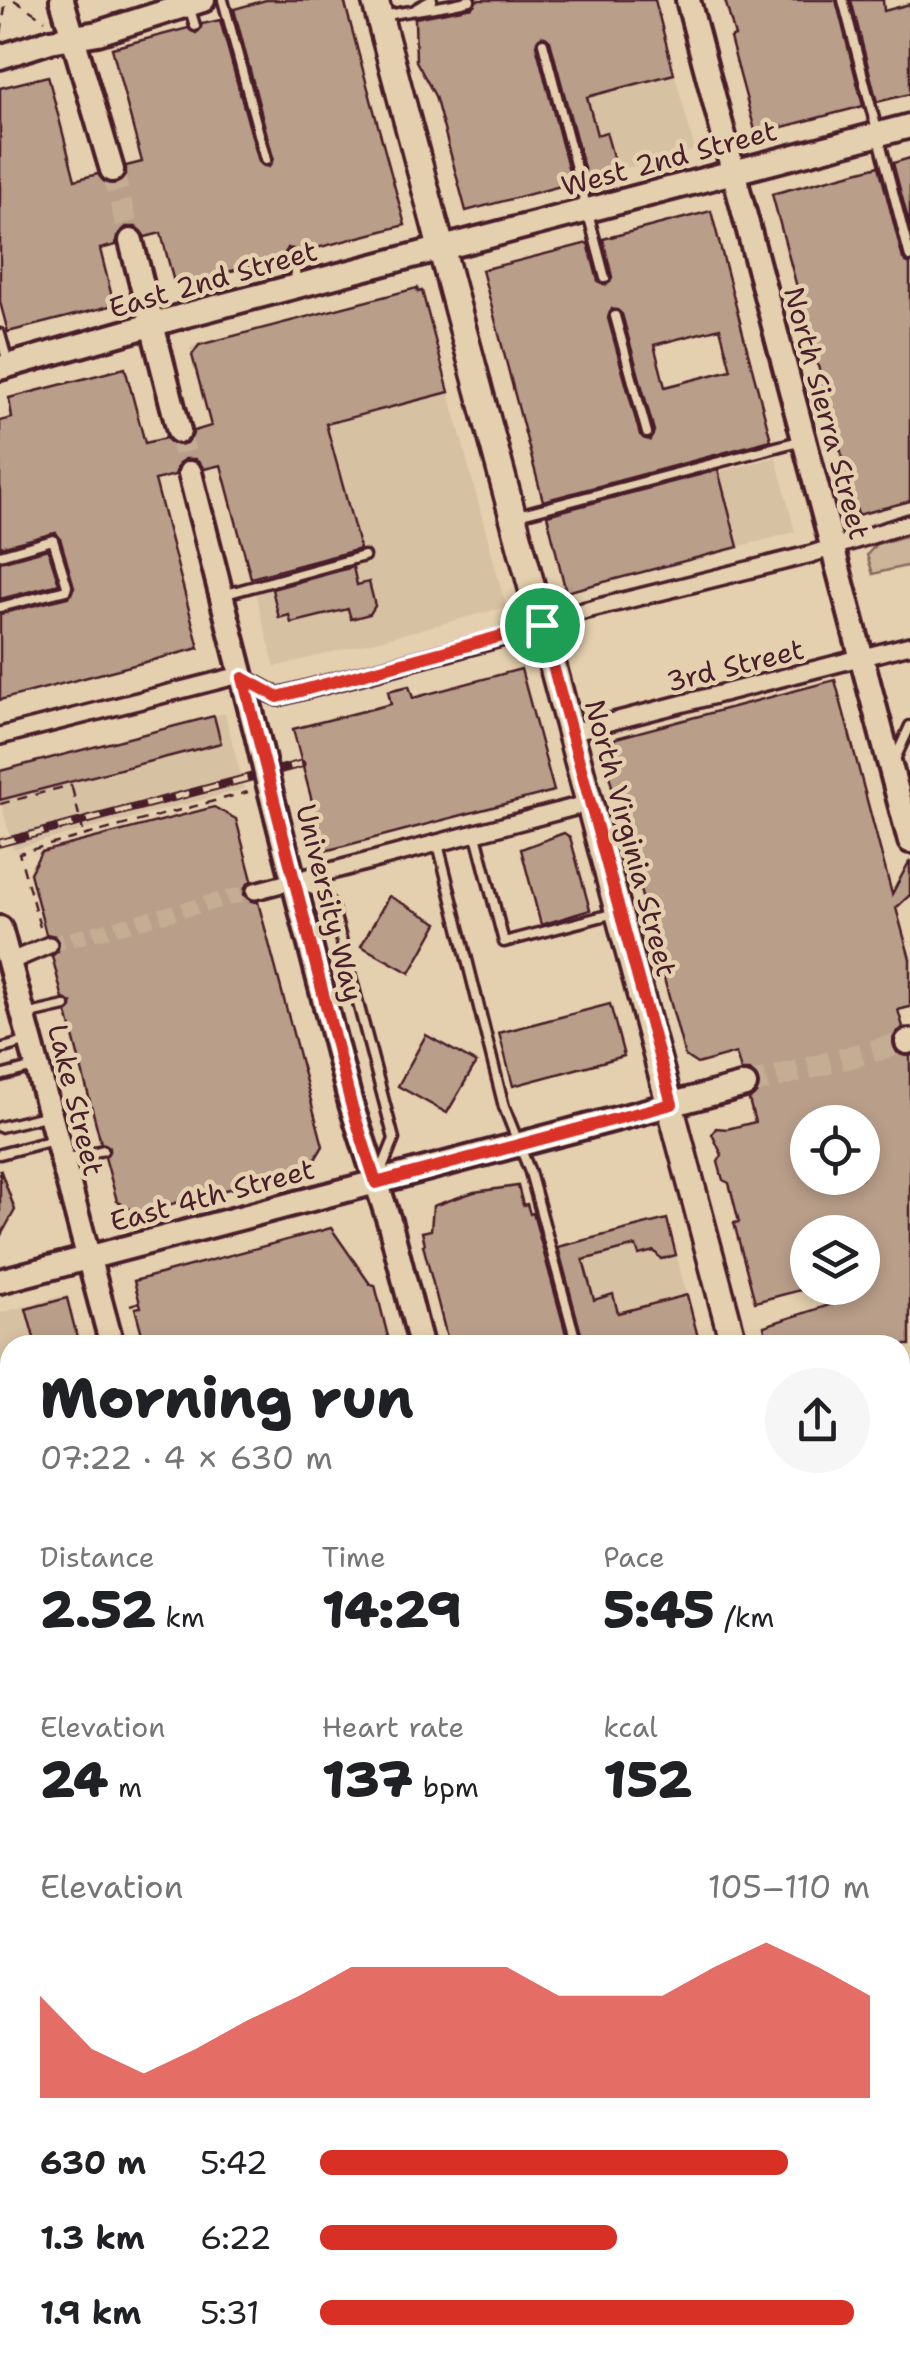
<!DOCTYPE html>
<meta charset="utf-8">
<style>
body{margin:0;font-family:"Shantell Sans",sans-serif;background:#f6f6f6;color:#202124;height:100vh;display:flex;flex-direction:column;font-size:38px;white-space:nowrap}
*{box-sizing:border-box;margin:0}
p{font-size:32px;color:#757577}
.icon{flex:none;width:55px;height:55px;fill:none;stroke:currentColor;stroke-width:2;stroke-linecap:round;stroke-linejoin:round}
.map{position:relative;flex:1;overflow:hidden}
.panel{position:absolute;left:0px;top:1335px;width:910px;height:1035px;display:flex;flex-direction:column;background:#fff;border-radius:30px 30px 0 0;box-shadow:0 5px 15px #0003}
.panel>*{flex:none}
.fabs{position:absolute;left:790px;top:1105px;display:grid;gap:20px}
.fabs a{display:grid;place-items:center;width:90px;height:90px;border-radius:50%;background:#fff;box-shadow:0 5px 15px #0003;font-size:50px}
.pin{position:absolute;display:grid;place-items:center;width:85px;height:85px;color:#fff;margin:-42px;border:5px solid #fff;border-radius:50%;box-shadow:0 2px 10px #0007}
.round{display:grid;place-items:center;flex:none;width:105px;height:105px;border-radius:52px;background:#f6f6f6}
.overview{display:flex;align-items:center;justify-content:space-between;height:170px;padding:0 40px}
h1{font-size:55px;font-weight:800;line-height:75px}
.figures{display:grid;grid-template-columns:repeat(3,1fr);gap:15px;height:170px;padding:10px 40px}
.figures div{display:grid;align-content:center}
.figures b{font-size:50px;font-weight:800}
.figures small{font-size:28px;font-weight:400}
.figures p{font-size:28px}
.chart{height:280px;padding:20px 40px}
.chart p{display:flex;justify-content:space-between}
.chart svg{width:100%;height:180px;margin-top:10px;fill:#d93025;opacity:.7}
ul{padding:0 40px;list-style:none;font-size:32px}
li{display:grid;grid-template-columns:160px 120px 1fr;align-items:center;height:75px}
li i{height:25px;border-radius:12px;background:#d93025}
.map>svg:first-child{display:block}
.built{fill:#d7c1a3}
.green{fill:#cbb499;stroke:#8a6a62;stroke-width:2.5}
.building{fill:#b99f8a;stroke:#4a1f2b;stroke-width:2.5;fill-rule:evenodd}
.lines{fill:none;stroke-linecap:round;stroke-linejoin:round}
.street-tunnel{stroke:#c5ad94;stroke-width:15;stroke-dasharray:15 8;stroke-linecap:butt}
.secondary-tunnel{stroke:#c5ad94;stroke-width:22;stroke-dasharray:22 11;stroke-linecap:butt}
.lane-casing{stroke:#4a1f2b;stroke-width:15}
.street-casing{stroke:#4a1f2b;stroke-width:22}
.secondary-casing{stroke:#4a1f2b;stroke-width:30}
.primary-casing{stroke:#4a1f2b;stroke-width:32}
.path{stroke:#4a1f2b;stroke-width:2.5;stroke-dasharray:10 8;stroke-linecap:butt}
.lane{stroke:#e4d0ae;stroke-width:8}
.street{stroke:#e4d0ae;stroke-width:15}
.secondary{stroke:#e4d0ae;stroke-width:22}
.primary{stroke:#e4d0ae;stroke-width:25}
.rail-casing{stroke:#4a1f2b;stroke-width:9}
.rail{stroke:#e4d0ae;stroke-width:5;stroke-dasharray:15;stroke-linecap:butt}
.secondary-bridge-casing{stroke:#4a1f2b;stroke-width:30;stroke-linecap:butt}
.path-bridge{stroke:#4a1f2b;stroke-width:2.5;stroke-dasharray:10 8;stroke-linecap:butt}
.secondary-bridge{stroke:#e4d0ae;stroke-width:22}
.route-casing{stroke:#fff;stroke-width:20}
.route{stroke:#d93025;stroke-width:12}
.labels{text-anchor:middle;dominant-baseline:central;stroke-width:9;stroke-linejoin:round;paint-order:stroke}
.street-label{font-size:28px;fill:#4a1f2b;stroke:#e4d0ae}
</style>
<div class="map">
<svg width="910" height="2370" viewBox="0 0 910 2370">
<rect width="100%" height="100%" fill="#e4d0ae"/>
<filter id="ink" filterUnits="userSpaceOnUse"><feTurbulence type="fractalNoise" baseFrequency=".01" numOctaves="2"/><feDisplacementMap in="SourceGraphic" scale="20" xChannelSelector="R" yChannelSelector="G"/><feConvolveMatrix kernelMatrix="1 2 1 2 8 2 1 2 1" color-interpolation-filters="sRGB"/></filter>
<g filter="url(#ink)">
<g class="built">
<polygon points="540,0 655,0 695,150 587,179"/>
<polygon points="421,287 506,607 275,667 190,347"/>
<polygon points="776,457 795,532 566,592 547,516"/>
<polygon points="225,713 244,789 13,849 0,799 0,771"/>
<polygon points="667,1219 700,1345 586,1345 560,1247"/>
<polygon points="66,1295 79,1345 10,1345 10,1516 0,1478 0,1313"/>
<polygon points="0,1537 10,1575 10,1639 0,1642"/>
<polygon points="10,1703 10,2016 0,1975 0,1706"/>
<polygon points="900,2101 910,2140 910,2184 900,2187"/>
<polygon points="910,2244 910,2356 900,2359 900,2247"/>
<polygon points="578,2360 658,2360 661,2370 580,2370"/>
<polygon points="709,2360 896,2360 858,2370 712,2370"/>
</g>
<polygon class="green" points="910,535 910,565 873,574 867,555 876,544"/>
<g class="building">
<polygon points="266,0 344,0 405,225 298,253 288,248 284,257 175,286 161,233 145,237 136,227 126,227 117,236 116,245 100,249 114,305 8,332 0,302 0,88 48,76 75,180 98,174 108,184 117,184 126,174 126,166 142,162 112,48 188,28 196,33 202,24 220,20 259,162 269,167 273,158 234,9"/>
<polygon points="477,0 655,0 674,74 587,97 597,135 606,132 617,171 587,179 550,41 542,36 536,45 572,183 466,211 435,96 416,61 415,18 472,7"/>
<polygon points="725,0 836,0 863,106 756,134 730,38 735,36"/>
<polygon points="851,0 883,0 884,11 910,4 910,94 877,102"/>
<polygon points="910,158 910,227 893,163"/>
<polygon points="879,166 903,259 910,264 910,501 858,515 772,194"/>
<path d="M711,211L771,440L543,501L482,270L588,243L598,281L606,285L612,277L603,239ZM612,309L622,314L654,431L650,440L640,435L608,318ZM720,328L731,370L665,387L654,345Z"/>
<polygon points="417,288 418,292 422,291 449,392 326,424 360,549 251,578 221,465 204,469 195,459 185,459 179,463 175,475 155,480 199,648 0,700 0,614 68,597 74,587 60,538 56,533 0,547 0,421 12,418 9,398 125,368 145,443 166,438 174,445 184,445 190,441 194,431 211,426 192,355 199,345"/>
<polygon points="718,470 738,547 566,592 547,515"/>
<polygon points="48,549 59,584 0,599 0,562"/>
<polygon points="353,567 357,585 369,582 375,606 370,614 351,619 348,609 291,623 289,615 279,618 272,589"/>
<polygon points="521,669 554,791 325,851 293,729 391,704 388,691 409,686 413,698"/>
<path d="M835,680L892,894L910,860V895L896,908L910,959V1007L898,1010L903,1027L892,1040L896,1052L910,1056V1345H769L764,1326L839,1302L834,1288H862V1232H808V1288L755,1302L734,1223L739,1222L729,1183L723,1180L718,1162L722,1155L712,1134L716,1128L727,1129L755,1122L749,1100L759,1090V1080L750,1071H741L736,1053L697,1064L685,1056L603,753L616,738ZM808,1122H862V1178H808Z"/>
<polygon points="214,716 221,743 0,800 0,771"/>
<polygon points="214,807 236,819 252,880 245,887 244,895 251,901 258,902 323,1146 310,1168 137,1213 117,1201 105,1157 110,1147 101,1143 67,1013 72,1003 63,999 52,956 58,951 60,942 55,936 46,934 30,873 41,852"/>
<polygon points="564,833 570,837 590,910 541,925 521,849"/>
<polygon points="389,896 438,923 410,973 361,946"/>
<polygon points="610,1004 624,1056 513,1086 499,1033"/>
<polygon points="426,1035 476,1063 447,1113 398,1086"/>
<polygon points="0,1169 15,1210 0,1237"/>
<polygon points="518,1186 523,1205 527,1204 530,1214 533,1213 569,1345 449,1345 423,1245 425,1244 422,1232 431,1230 433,1206 474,1192"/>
<polygon points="667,1219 676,1255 661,1259 654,1251 639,1255 636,1246 583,1260 594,1300 613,1294 618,1313 687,1295 700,1345 584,1345 558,1247"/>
<polygon points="331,1228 370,1284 375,1285 390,1345 145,1345 135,1308 141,1307 134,1281"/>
<polygon points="67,1298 79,1345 36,1345 26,1309"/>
</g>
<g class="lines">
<polyline class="street-tunnel" points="49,945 255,891"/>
<g class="secondary-tunnel">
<polyline points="112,170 131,241"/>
<polyline points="179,431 190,473"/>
<polyline points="745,1085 907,1042"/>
<polyline points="900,1433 910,1430"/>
</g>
<defs>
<g id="lane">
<polyline points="223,0 266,160"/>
<polyline points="843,0 910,257"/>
<polyline points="189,6 195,26"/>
<polyline points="417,8 432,0"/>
<path d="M384,16C413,9 441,8 470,0"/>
<polyline points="543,43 605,278"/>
<polyline points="291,255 297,281"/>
<polyline points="615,316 647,433"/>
<polyline points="0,334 8,363"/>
<polyline points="518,515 799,441"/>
<polyline points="0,555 53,540 67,586 66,590 0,607"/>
<polyline points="226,594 364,556"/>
<polyline points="896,757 910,726"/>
<polyline points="476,835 504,942 615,913"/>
<polyline points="438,844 504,1107 530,1172 577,1345"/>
<polyline points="299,884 323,894 332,905 394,1139 380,1174"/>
<polyline points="26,1015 65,1006"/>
<polyline points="0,1049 25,1042"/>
<polyline points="0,1076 34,1067"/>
<polyline points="0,1127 49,1115"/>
<polyline points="0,1154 54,1140"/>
<polyline points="64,1160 103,1150"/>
<polyline points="0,1508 10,1546"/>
<polyline points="0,2218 10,2215"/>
<polyline points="224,2360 227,2370"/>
<polyline points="534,2360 537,2370"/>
</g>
<g id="street">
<polyline points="571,732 910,645"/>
<polyline points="0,736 232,677 243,678 278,697 520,633 575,613 808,555 910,523"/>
<polyline points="255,891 590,803"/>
<polyline points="9,962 49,945"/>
<polyline points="900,2225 910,2222"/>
<polyline points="381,2360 383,2370"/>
<polyline points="20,2370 56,2360"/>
<polyline points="330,2370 367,2360"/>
</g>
<g id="secondary">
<polyline points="62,0 112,170"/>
<polyline points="688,0 910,841"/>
<polyline points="0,57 50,41 98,33 203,0"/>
<polyline points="131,241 179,431"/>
<polyline points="0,368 186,315 910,126"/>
<polyline points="190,473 258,739"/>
<polyline points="268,782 351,1104 390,1224 421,1345"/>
<polyline points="0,928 112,1345"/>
<polyline points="907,1042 910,1041"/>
<polyline points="0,1281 745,1085"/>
<polyline points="0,1673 10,1671"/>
<polyline points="900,1824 910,1821"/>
<polyline points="0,2065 10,2063"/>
<polyline points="0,2097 10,2134"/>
<polyline points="69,2360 72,2370"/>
<polyline points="690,2360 692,2370"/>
</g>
<g id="primary">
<polyline points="375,0 734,1345"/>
<polyline points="900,1980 910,2018"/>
</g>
</defs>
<use href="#lane" class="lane-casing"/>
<use href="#street" class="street-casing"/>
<use href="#secondary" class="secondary-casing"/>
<use href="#primary" class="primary-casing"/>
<g class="path">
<polyline points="14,0 45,20"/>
<polyline points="1,34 6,0"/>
<polyline points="0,804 71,785 72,788"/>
<polyline points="40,927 19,853 248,792"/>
<polyline points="130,1305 140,1302"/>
</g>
<use href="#lane" class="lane"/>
<use href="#street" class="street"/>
<use href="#secondary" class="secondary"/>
<use href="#primary" class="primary"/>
<defs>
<polyline id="rail" points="0,843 301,764"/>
</defs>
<use href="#rail" class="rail-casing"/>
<use href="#rail" class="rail"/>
<defs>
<polyline id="secondary-bridge" points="258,739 268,782"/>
</defs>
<use href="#secondary-bridge" class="secondary-bridge-casing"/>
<polyline class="path-bridge" points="72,788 83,831"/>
<use href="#secondary-bridge" class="secondary-bridge"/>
</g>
</g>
<g class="lines" filter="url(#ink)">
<defs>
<polygon id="route" points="542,625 672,1104 376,1183 351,1104 243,678 278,697"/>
</defs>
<use href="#route" class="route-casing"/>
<use href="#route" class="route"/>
</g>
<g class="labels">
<g class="street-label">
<text transform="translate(669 158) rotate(-15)">West 2nd Street</text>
<text transform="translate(213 279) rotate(-16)">East 2nd Street</text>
<text transform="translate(827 413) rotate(75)">North Sierra Street</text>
<text transform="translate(735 665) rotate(-14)">3rd Street</text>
<text transform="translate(631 838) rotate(75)">North Virginia Street</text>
<text transform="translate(330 903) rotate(76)">University Way</text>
<text transform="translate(76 1100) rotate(76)">Lake Street</text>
<text transform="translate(212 1195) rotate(-15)">East 4th Street</text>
</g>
</g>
</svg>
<div class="fabs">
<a><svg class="icon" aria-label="locate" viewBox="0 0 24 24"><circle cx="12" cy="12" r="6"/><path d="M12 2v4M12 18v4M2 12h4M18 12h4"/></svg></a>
<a><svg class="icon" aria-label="layers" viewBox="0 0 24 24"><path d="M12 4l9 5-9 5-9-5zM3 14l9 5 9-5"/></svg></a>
</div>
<div class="pin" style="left:542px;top:625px;background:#1e9e55"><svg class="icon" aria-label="arrive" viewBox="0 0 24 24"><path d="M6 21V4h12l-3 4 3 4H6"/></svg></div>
<section class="panel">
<div class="overview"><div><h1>Morning run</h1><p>07:22 · 4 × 630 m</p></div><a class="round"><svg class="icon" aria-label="share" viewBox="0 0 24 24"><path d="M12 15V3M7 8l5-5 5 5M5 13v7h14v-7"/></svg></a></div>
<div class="figures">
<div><p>Distance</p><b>2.52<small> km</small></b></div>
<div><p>Time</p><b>14:29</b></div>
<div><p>Pace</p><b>5:45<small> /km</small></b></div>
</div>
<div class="figures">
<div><p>Elevation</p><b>24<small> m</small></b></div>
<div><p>Heart rate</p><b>137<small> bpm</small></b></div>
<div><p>kcal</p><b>152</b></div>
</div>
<div class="chart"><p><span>Elevation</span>105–110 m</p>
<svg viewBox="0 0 160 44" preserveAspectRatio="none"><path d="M0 44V19L10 32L20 38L30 32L40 25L50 19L60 12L70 12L80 12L90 12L100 19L110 19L120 19L130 12L140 6L150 12L160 19V44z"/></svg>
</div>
<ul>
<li><b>630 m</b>5:42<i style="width:85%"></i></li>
<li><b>1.3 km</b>6:22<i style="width:54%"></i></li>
<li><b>1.9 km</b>5:31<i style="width:97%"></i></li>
</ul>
</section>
</div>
